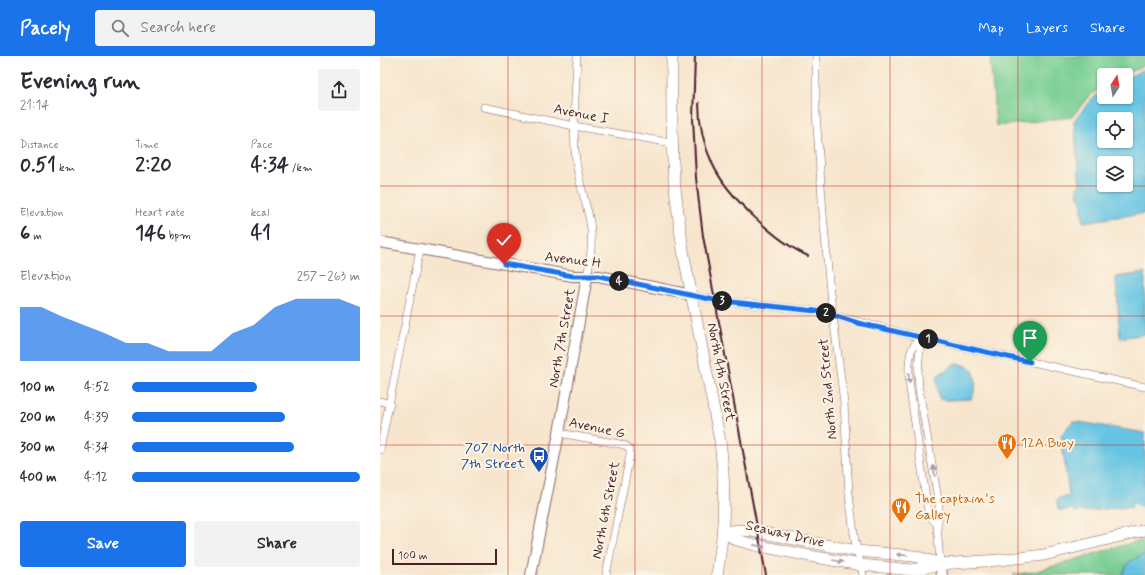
<!DOCTYPE html>
<meta charset="utf-8">
<style>
body{margin:0;font-family:Mynerve,sans-serif;background:#f2f2f3;color:#2b2b33;height:100vh;display:flex;flex-direction:column;font-size:15px;white-space:nowrap}
*{box-sizing:border-box;margin:0}
p{font-size:13px;color:#7c7c81}
.icon{flex:none;width:22px;height:22px;fill:none;stroke:currentColor;stroke-width:2;stroke-linecap:round;stroke-linejoin:round}
.map{position:relative;flex:1;overflow:hidden}
.panel{display:flex;flex-direction:column;background:#fff;width:380px}
.panel>*{flex:none}
.needle{width:26px;rotate:11deg}
.tools{position:absolute;left:717px;top:12px;display:grid;gap:8px}
.tools a{display:grid;place-items:center;width:36px;height:36px;border-radius:4px;background:#fff;box-shadow:0 1px 3px #0004;font-size:20px}
.scale{position:absolute;left:12px;bottom:10px;width:105px;box-sizing:border-box;padding-left:4px;border:2px solid #4a1f2b;border-top:0;font-size:11px;line-height:14px;white-space:nowrap;color:#4a1f2b;-webkit-text-stroke:3px #fcf5e5;paint-order:stroke}
.pin{position:absolute;display:grid;place-items:center;width:34px;height:34px;color:#fff;margin:-41px -17px;border-radius:50% 50% 50% 0;rotate:-45deg;box-shadow:0 0 4px #0007}
.pin .icon{rotate:45deg}
.km{position:absolute;width:20px;height:20px;margin:-10px;border-radius:50%;background:#222;color:#fff;font-size:11px;line-height:20px;text-align:center}
.round{display:grid;place-items:center;flex:none;width:42px;height:42px;border-radius:4px;background:#f2f2f3}
.summary{display:flex;align-items:center;justify-content:space-between;height:68px;padding:0 20px}
h1{font-size:22px;font-weight:700;line-height:30px}
.figures{display:grid;grid-template-columns:repeat(3,1fr);gap:6px;height:68px;padding:4px 20px}
.figures div{display:grid;align-content:center}
.figures b{font-size:20px;font-weight:700}
.figures small{font-size:11px;font-weight:400}
.figures p{font-size:11px}
.chart{height:112px;padding:8px 20px}
.chart p{display:flex;justify-content:space-between}
.chart svg{width:100%;height:72px;margin-top:4px;fill:#1a73e8;opacity:.7}
.primary-button{display:flex;gap:8px;margin-top:auto;padding:8px 20px}
.primary-button a{flex:1;height:46px;border-radius:4px;background:#1a73e8;color:#fff;font-size:16px;font-weight:700;line-height:46px;text-align:center}
.primary-button a+a{background:#f2f2f3;color:#2b2b33}
ul{padding:0 20px;list-style:none;font-size:13px}
li{display:grid;grid-template-columns:64px 48px 1fr;align-items:center;height:30px}
li i{height:10px;border-radius:5px;background:#1a73e8}
header{display:flex;align-items:center;gap:24px;box-sizing:border-box;height:56px;padding:0 20px;background:#1a73e8;color:#fff}
header strong{font-size:19px}
nav{display:flex;gap:22px;margin-inline-start:auto;font-size:14px}
.search{width:280px;height:36px;background:#f2f2f3;display:flex;align-items:center;gap:10px;box-sizing:border-box;padding:0 14px;border-radius:4px;color:#7c7c81;font-size:15px}
main{display:flex;flex:1;min-height:0}
.map>svg:first-child{display:block}
.green{fill:#75cd93;stroke:#60765f}
.water{fill:#65c4e3;stroke:#587287;fill-rule:evenodd}
.pier{fill:#f7e5cd}
.lines{fill:none;stroke-linecap:round;stroke-linejoin:round}
.street-casing{stroke:#876464;stroke-width:8}
.secondary-casing{stroke:#876464;stroke-width:12}
.primary-casing{stroke:#876464;stroke-width:12}
.street{stroke:#fff;stroke-width:7}
.secondary{stroke:#fff;stroke-width:10}
.primary{stroke:#fff;stroke-width:11}
.rail{stroke:#4a1f2b;stroke-width:2}
.oneway{fill:#ae9aa0}
.route-casing{stroke:#fff;stroke-width:8}
.route{stroke:#1a73e8;stroke-width:5}
.grid{fill:none;stroke:#c8321e;stroke-width:1;stroke-opacity:0.55}
.labels{text-anchor:middle;dominant-baseline:central;stroke-width:4;stroke-linejoin:round;paint-order:stroke}
.street-label{font-size:14px;fill:#4a1f2b;stroke:#fcf5e5}
.food-label{font-size:14px;fill:#c56008;stroke:#fcf5e5;text-anchor:start}
.transit-label{font-size:14px;fill:#164399;stroke:#fcf5e5;text-anchor:end}
</style>
<header>
<strong>Pacely</strong>
<div class="search"><svg class="icon" aria-label="search" viewBox="0 0 24 24"><circle cx="10" cy="10" r="6"/><path d="M15 15l6 6"/></svg>Search here</div>
<nav><a>Map</a><a>Layers</a><a>Share</a></nav>
</header>
<main>
<section class="panel">
<div class="summary"><div><h1>Evening run</h1><p>21:14</p></div><a class="round"><svg class="icon" aria-label="share" viewBox="0 0 24 24"><path d="M12 15V3M7 8l5-5 5 5M5 13v7h14v-7"/></svg></a></div>
<div class="figures">
<div><p>Distance</p><b>0.51<small> km</small></b></div>
<div><p>Time</p><b>2:20</b></div>
<div><p>Pace</p><b>4:34<small> /km</small></b></div>
</div>
<div class="figures">
<div><p>Elevation</p><b>6<small> m</small></b></div>
<div><p>Heart rate</p><b>146<small> bpm</small></b></div>
<div><p>kcal</p><b>41</b></div>
</div>
<div class="chart"><p><span>Elevation</span>257–263 m</p>
<svg viewBox="0 0 160 44" preserveAspectRatio="none"><path d="M0 44V11L10 11L20 17L30 22L40 27L50 33L60 33L70 38L80 38L90 38L100 27L110 22L120 11L130 6L140 6L150 6L160 11V44z"/></svg>
</div>
<ul>
<li><b>100 m</b>4:52<i style="width:55%"></i></li>
<li><b>200 m</b>4:39<i style="width:67%"></i></li>
<li><b>300 m</b>4:34<i style="width:71%"></i></li>
<li><b>400 m</b>4:12<i style="width:100%"></i></li>
</ul>
<div class="primary-button"><a>Save</a><a>Share</a></div>
</section>
<div class="map">
<svg width="765" height="519" viewBox="0 0 765 519">
<rect width="100%" height="100%" fill="#fcf5e5"/>
<filter id="ink" filterUnits="userSpaceOnUse"><feTurbulence type="fractalNoise" baseFrequency=".025" numOctaves="2"/><feDisplacementMap in="SourceGraphic" scale="8" xChannelSelector="R" yChannelSelector="G"/><feConvolveMatrix kernelMatrix="1 2 1 2 8 2 1 2 1" color-interpolation-filters="sRGB"/></filter>
<filter id="wash" filterUnits="userSpaceOnUse"><feTurbulence type="fractalNoise" baseFrequency=".012" numOctaves="4" result="noise"/><feDisplacementMap in="SourceGraphic" scale="16" xChannelSelector="R" yChannelSelector="G"/><feGaussianBlur stdDeviation="0.9" result="paint"/><feColorMatrix in="noise" values="0 0 0 0 0 0 0 0 0 0 0 0 0 0 0 0 0 1.4 0 .05"/><feComposite in="paint" operator="in"/></filter>
<g filter="url(#wash)">
<rect width="100%" height="100%" fill="#f7e5cd"/>
<g class="green">
<polygon points="610,0 765,0 765,9 744,19 724,19 724,29 707,42 692,61 616,70"/>
<polygon points="765,483 765,498 749,506 742,519 633,519 657,515 757,485 757,486"/>
</g>
<g class="water">
<path d="M765,13V157L703,166L701,141H698L697,131L700,130L694,65L710,45L724,33V41H746V22ZM724,63H746V85H724ZM724,107H746V129H724Z"/>
<polygon points="765,217 765,278 740,282 736,221"/>
<path d="M575,308L584,309L592,313C597,323 597,333 591,343L567,344L559,343L557,329V320Z"/>
<polygon points="693,365 765,377 765,476 757,454 749,451 696,456 691,453 681,455 681,453 678,454 677,444 679,442 689,440 681,379"/>
<polygon points="765,498 765,519 742,519 749,506"/>
</g>
<polygon class="pier" points="754,448 765,453 765,478 763,477 756,455 752,454 752,450"/>
</g>
<g filter="url(#ink)">
<g class="lines">
<defs>
<g id="street">
<path d="M197,0C196,34 192,69 196,104C198,125 206,145 210,166C213,184 211,202 207,221"/>
<polyline points="436,0 436,56 443,158 450,236 464,347 469,438 475,485 483,519"/>
<polyline points="104,51 194,70 292,87"/>
<polyline points="311,239 334,244 436,255 538,281 765,331"/>
<polyline points="538,281 537,286 540,290 538,317 539,333 559,449 559,461 557,468 560,508"/>
<path d="M537,286C526,295 529,320 530,333L548,456L551,462L557,468"/>
<polyline points="0,345 10,348"/>
<polyline points="179,377 240,388 246,390 250,393 250,399 226,519"/>
<polyline points="0,394 40,193"/>
</g>
<g id="secondary">
<polyline points="0,186 193,220 219,220 311,239"/>
<polyline points="560,508 562,519"/>
<polyline points="151,519 179,377 207,221"/>
</g>
<g id="primary">
<path d="M292,0C292,41 291,82 294,123C297,149 300,175 304,200L340,385C346,431 345,473 337,519"/>
<polyline points="343,476 357,484 375,489 435,501 481,509 532,514 560,508 619,504 664,499 765,474"/>
<polyline points="343,476 359,474 372,475 477,495 534,500 558,507"/>
</g>
</defs>
<use href="#street" class="street-casing"/>
<use href="#secondary" class="secondary-casing"/>
<use href="#primary" class="primary-casing"/>
<use href="#street" class="street"/>
<use href="#secondary" class="secondary"/>
<use href="#primary" class="primary"/>
<g class="rail">
<polyline points="315,0 313,62 316,122 323,180 386,519"/>
<path d="M319,47C319,67 324,90 333,109C348,141 396,185 428,200"/>
</g>
</g>
<defs><path id="oneway-solid" d="M-6-.8H1V-3.2L6.5 0L1 3.2V.8H-6Z"/></defs>
<g class="oneway">
<use href="#oneway-solid" transform="translate(529 322) rotate(87)"/>
<use href="#oneway-solid" transform="translate(554 415) rotate(-100)"/>
<use href="#oneway-solid" transform="translate(379 490) rotate(13)"/>
<use href="#oneway-solid" transform="translate(522 499) rotate(-174)"/>
<use href="#oneway-solid" transform="translate(458 505) rotate(10)"/>
</g>
</g>
<g class="lines" filter="url(#ink)">
<defs>
<polyline id="route" points="124,208 193,220 219,220 334,244 436,255 453,259 478,267 650,306"/>
</defs>
<use href="#route" class="route-casing"/>
<use href="#route" class="route"/>
</g>
<path class="grid" d="M128,0V519M255,0V519M382,0V519M510,0V519M638,0V519M0,130H765M0,260H765M0,389H765"/>
<defs>
<symbol id="restaurant-pin" viewBox="-11 -11 22 30"><path d="M0 17L-7.5 6A9.5 9.5 0 1 1 7.5 6Z" fill="#e8710a" stroke="#fcf5e5"/><path d="M-5-6h1v4h1v-4h1v4h1v-4h1v5L-1.5 .5V6h-2V.5L-5-1ZM5-6V6H3V1.5H1.5Q1.5-4 5-6Z" fill="#fff"/></symbol>
<symbol id="bus-pin" viewBox="-11 -11 22 30"><path d="M0 17L-7.5 6A9.5 9.5 0 1 1 7.5 6Z" fill="#1a4fb4" stroke="#fcf5e5"/><path d="M-5-6H5V4H4V6H2V4H-2V6H-4V4H-5ZM-3.5-4V0h7V-4ZM-3.5 1.2v1.5H-2V1.2ZM2 1.2v1.5H3.5V1.2Z" fill="#fff"/></symbol>
</defs>
<g fill-rule="evenodd">
<use href="#restaurant-pin" x="616" y="376" width="22" height="30"/>
<use href="#bus-pin" x="148" y="389" width="22" height="30"/>
<use href="#restaurant-pin" x="510" y="440" width="22" height="30"/>
</g>
<g class="labels">
<g class="street-label">
<text transform="translate(201 58) rotate(11)">Avenue I</text>
<text transform="translate(193 204) rotate(7)">Avenue H</text>
<text transform="translate(182 282) rotate(-80)">North 7th Street</text>
<text transform="translate(341 316) rotate(79)">North 4th Street</text>
<text transform="translate(448 333) rotate(-95)">North 2nd Street</text>
<text transform="translate(217 372) rotate(12)">Avenue G</text>
<text transform="translate(226 454) rotate(-79)">North 6th Street</text>
<text transform="translate(405 478) rotate(13)">Seaway Drive</text>
</g>
<g class="food-label">
<text x="641" y="387">12A Buoy</text>
<text x="535" y="443">The captain's<tspan x="535" dy="16">Galley</tspan></text>
</g>
<g class="transit-label">
<text x="145" y="392">707 North<tspan x="145" dy="16">7th Street</tspan></text>
</g>
</g>
</svg>
<div class="tools">
<a><svg class="needle" viewBox="-14 -14 28 28"><path d="M0-13l5 13h-10z" fill="#e53935"/><path d="M0 13l5-13h-10z" fill="#7c7c81"/></svg></a>
<a><svg class="icon" aria-label="locate" viewBox="0 0 24 24"><circle cx="12" cy="12" r="6"/><path d="M12 2v4M12 18v4M2 12h4M18 12h4"/></svg></a>
<a><svg class="icon" aria-label="layers" viewBox="0 0 24 24"><path d="M12 4l9 5-9 5-9-5zM3 14l9 5 9-5"/></svg></a>
</div>
<div class="scale">100 m</div>
<div class="pin" style="left:650px;top:306px;background:#1e9e55"><svg class="icon" aria-label="arrive" viewBox="0 0 24 24"><path d="M6 21V4h12l-3 4 3 4H6"/></svg></div>
<div class="pin" style="left:124px;top:208px;background:#d93025"><svg class="icon" aria-label="check" viewBox="0 0 24 24"><path d="M5 12l5 5 9-10"/></svg></div>
<b class="km" style="left:548px;top:283px">1</b>
<b class="km" style="left:446px;top:257px">2</b>
<b class="km" style="left:342px;top:245px">3</b>
<b class="km" style="left:239px;top:225px">4</b>
</div>
</main>
